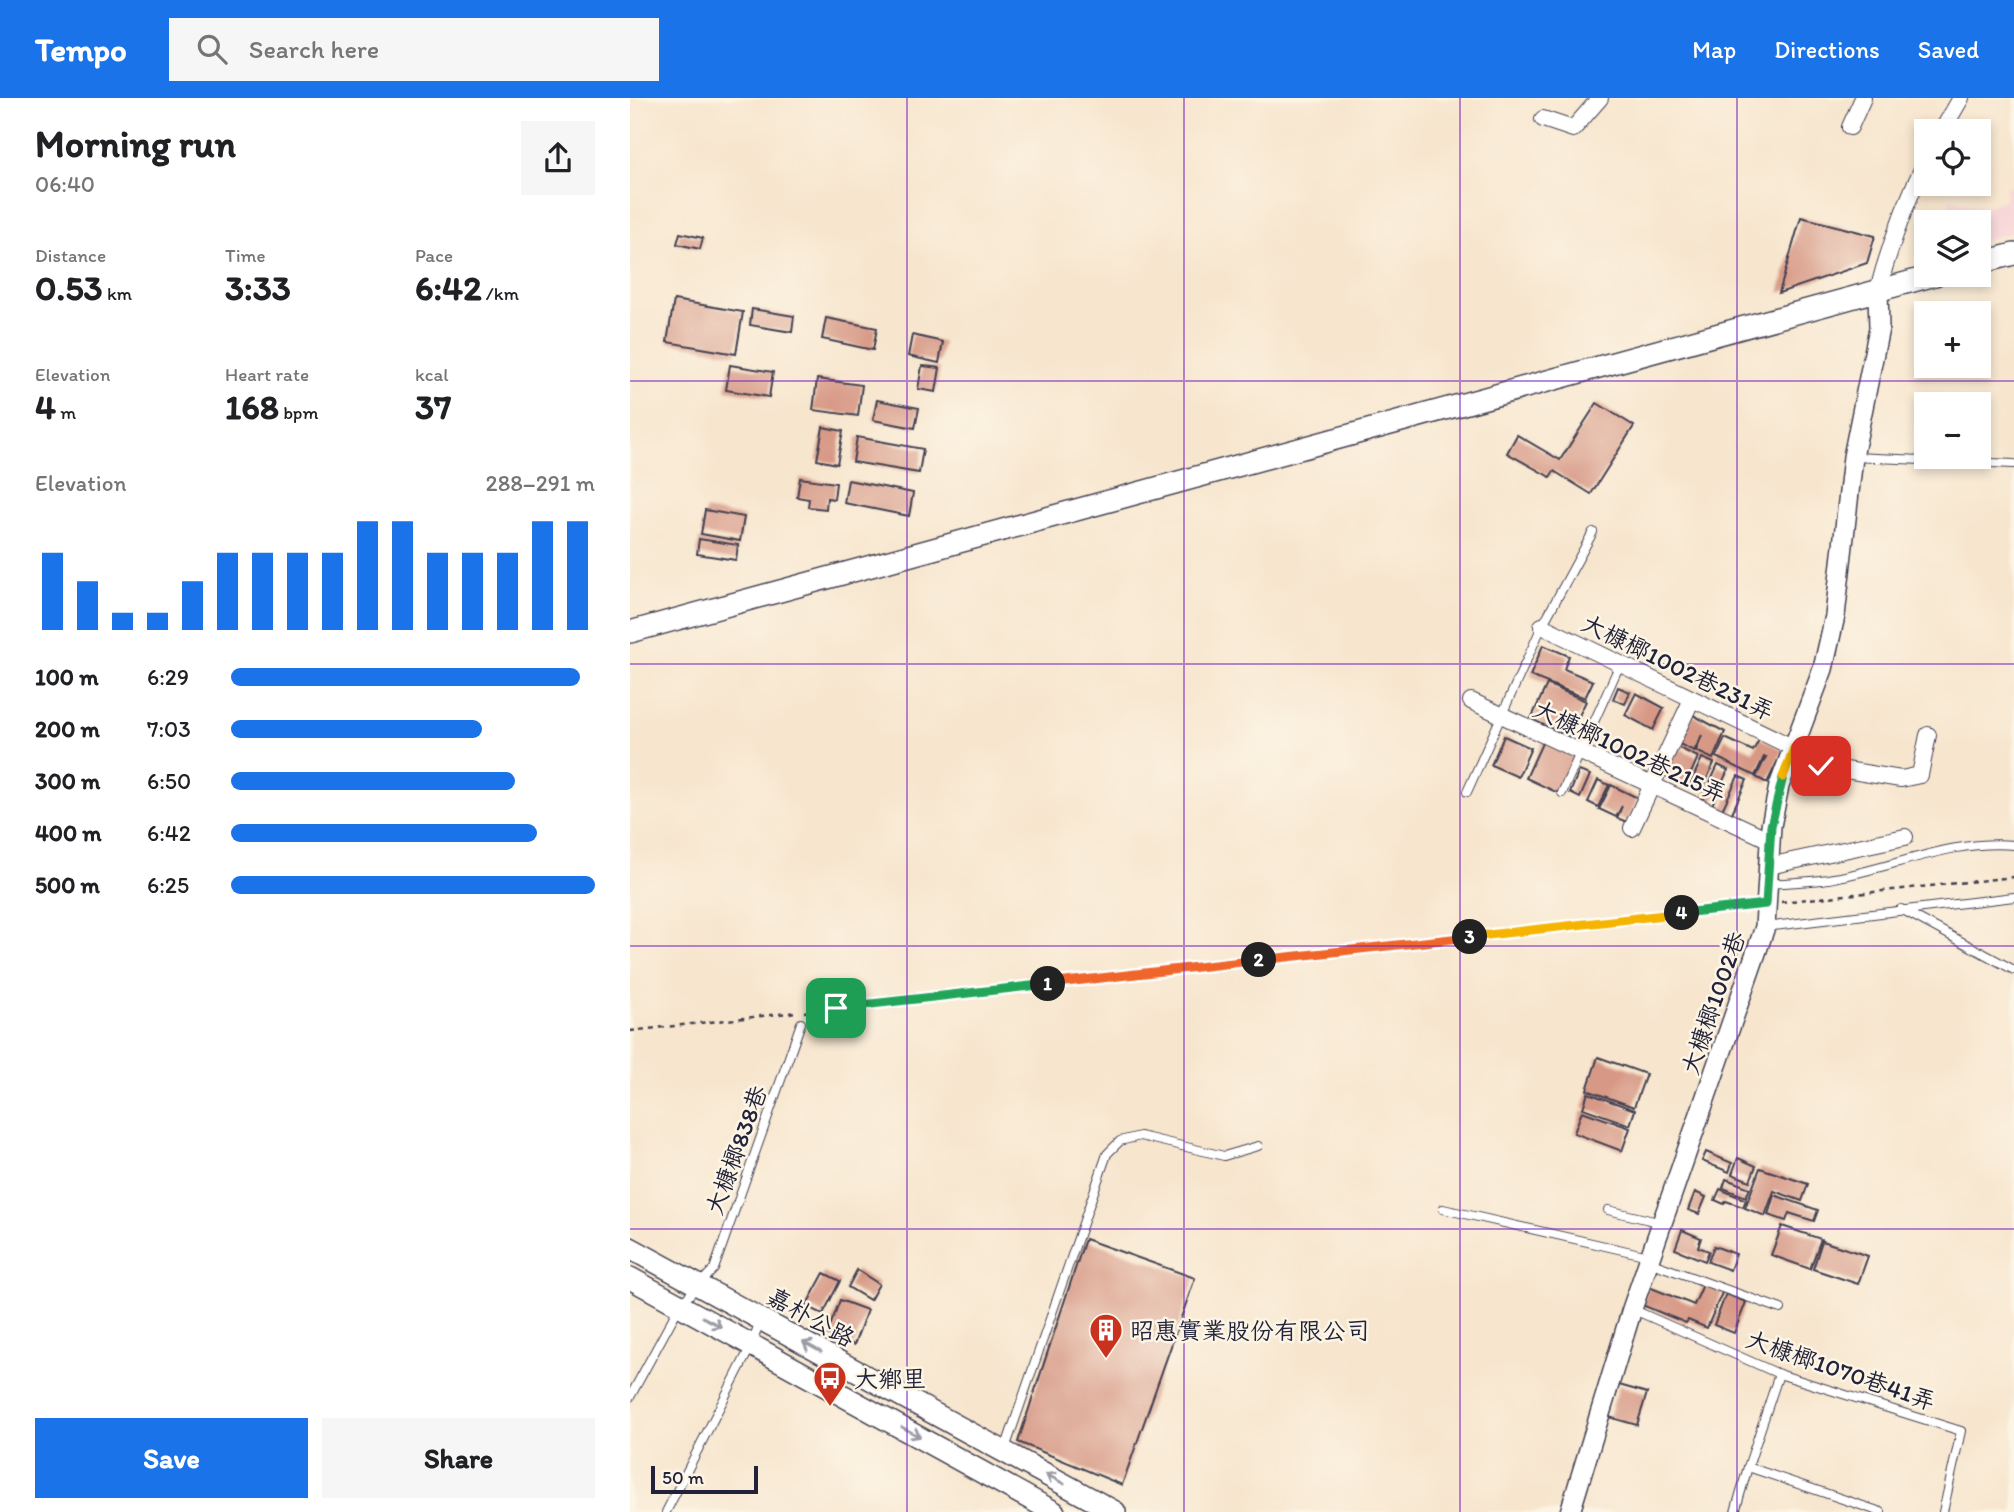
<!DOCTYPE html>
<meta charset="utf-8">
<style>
body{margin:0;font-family:Itim,"LXGW WenKai TC",sans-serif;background:#f6f6f6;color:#202124;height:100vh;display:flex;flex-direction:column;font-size:26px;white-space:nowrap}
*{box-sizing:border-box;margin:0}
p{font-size:23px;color:#757577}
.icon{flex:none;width:38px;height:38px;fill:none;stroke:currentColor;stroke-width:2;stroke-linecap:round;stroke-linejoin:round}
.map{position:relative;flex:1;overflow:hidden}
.side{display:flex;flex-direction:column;background:#fff;width:630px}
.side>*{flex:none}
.buttons{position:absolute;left:1284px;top:21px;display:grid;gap:14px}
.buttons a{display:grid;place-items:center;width:77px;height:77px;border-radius:0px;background:#fff;box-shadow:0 4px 10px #0003;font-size:35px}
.scale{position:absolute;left:21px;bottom:18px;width:107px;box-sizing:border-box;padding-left:7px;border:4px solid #22223b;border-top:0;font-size:19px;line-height:24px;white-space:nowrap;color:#22223b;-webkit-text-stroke:5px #fcf5e5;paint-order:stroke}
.pin{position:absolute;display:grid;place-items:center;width:60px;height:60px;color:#fff;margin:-30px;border-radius:14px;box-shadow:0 4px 10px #0006}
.km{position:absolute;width:35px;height:35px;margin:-18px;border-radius:50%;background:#222;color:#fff;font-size:19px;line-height:35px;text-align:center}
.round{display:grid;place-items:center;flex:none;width:74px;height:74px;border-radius:0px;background:#f6f6f6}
.summary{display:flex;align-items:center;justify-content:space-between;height:119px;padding:0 35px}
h1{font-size:38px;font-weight:700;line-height:52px}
.stats{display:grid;grid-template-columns:repeat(3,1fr);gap:10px;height:119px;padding:7px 35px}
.stats div{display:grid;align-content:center}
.stats b{font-size:35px;font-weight:700}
.stats small{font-size:19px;font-weight:400}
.stats p{font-size:19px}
.chart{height:196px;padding:14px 35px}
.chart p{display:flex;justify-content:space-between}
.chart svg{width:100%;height:126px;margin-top:7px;stroke:#1a73e8;stroke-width:6}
.action{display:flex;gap:14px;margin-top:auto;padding:14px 35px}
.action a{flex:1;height:80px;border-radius:0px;background:#1a73e8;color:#fff;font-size:28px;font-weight:700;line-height:80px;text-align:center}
.action a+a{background:#f6f6f6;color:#202124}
ul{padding:0 35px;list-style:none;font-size:23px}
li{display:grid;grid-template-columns:112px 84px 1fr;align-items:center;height:52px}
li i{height:18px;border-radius:9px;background:#1a73e8}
header{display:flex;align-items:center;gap:42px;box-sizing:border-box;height:98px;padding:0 35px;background:#1a73e8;color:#fff}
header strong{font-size:33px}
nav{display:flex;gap:38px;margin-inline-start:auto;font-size:24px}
.search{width:490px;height:63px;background:#f6f6f6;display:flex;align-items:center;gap:18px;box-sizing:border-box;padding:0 24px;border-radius:0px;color:#757577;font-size:26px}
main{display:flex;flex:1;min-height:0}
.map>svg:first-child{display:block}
.built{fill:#f7cfd5}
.building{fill:#d79885}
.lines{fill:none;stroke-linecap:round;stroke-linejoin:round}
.service-casing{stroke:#423f51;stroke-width:10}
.minor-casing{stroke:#423f51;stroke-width:18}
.tertiary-casing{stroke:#423f51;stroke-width:22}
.secondary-casing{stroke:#423f51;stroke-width:24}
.path{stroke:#423f51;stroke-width:2.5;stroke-dasharray:5 5;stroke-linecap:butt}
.service{stroke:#fff;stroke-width:8}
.minor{stroke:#fff;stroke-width:16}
.tertiary{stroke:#fff;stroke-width:19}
.secondary{stroke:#fff;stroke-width:21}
.oneway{stroke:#9c9ca7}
.split-1-casing{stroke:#fff;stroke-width:14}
.split-2-casing{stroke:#fff;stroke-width:14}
.split-3-casing{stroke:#fff;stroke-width:14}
.split-4-casing{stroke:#fff;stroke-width:14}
.split-5-casing{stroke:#fff;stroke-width:14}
.split-6-casing{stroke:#fff;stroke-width:14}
.split-1{stroke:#22a559;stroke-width:9}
.split-2{stroke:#f0652b;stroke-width:9}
.split-3{stroke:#f0652b;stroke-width:9}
.split-4{stroke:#f5b400;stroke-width:9}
.split-5{stroke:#22a559;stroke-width:9}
.split-6{stroke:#f5b400;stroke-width:9}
.grid{fill:none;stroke:#7b2cbf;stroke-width:2;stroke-opacity:0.55}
.labels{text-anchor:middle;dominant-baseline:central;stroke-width:5;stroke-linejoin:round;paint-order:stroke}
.street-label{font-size:24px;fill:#22223b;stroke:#fcf5e5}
.poi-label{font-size:24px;fill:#22223b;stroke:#fcf5e5;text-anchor:start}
</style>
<header>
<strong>Tempo</strong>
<div class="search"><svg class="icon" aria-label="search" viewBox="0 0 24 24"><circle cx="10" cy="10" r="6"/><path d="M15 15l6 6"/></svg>Search here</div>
<nav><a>Map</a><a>Directions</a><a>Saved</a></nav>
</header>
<main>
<section class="side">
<div class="summary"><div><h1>Morning run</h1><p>06:40</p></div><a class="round"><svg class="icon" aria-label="share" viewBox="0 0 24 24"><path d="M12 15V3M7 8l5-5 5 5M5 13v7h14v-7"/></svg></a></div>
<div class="stats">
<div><p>Distance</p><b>0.53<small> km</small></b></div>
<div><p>Time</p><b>3:33</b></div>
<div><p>Pace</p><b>6:42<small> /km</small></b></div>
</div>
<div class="stats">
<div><p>Elevation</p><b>4<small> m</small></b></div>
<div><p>Heart rate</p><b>168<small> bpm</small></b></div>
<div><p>kcal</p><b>37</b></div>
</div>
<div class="chart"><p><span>Elevation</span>288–291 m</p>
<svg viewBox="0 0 160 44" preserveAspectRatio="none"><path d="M5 44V17M15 44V27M25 44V38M35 44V38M45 44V27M55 44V17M65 44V17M75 44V17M85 44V17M95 44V6M105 44V6M115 44V17M125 44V17M135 44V17M145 44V6M155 44V6"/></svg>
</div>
<ul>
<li><b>100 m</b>6:29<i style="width:96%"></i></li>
<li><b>200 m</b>7:03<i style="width:69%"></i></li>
<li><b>300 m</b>6:50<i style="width:78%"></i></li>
<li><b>400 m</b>6:42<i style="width:84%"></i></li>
<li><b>500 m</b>6:25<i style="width:100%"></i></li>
</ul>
<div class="action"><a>Save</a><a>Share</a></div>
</section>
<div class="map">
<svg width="1384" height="1414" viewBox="0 0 1384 1414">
<rect width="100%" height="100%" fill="#fcf5e5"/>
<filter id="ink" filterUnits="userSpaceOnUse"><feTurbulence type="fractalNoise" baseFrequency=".0143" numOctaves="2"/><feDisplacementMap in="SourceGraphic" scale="14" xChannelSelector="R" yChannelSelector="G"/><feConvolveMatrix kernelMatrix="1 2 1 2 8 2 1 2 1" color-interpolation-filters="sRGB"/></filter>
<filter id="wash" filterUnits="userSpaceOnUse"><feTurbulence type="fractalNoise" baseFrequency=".00686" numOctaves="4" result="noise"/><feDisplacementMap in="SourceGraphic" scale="28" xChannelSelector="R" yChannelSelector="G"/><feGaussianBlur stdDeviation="1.57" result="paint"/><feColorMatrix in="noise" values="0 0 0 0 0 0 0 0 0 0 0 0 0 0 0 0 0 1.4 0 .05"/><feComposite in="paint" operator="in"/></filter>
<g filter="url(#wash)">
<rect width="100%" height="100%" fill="#f7e5cd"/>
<polygon class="built" points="1384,87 1384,134 1349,143 1349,124 1311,124 1321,100 1351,110 1375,102 1375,89"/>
<g id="blocks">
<g class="building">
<polygon points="1171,119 1245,138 1237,165 1149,195"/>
<polygon points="50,135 73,140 70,151 47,146"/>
<polygon points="44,202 113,214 106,256 37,244"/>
<polygon points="122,211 164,218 162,234 120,227"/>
<polygon points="196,220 247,230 243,252 192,241"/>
<polygon points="282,237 313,244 309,265 278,258"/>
<polygon points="100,267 143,274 139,299 96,292"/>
<polygon points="292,268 310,270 306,294 288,291"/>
<polygon points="187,281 232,287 228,318 183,312"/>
<polygon points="247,302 289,310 285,330 243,322"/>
<polygon points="967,305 1004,328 961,396 924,373 920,379 877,355 887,337 930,362"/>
<polygon points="193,329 213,333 207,366 187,362"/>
<polygon points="227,339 293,351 289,375 223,364"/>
<polygon points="170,380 206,385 204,401 197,400 196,411 178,409 179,401 167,399"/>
<polygon points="218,382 283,395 279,418 214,405"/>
<polygon points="75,412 114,419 110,443 71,436"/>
<polygon points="69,441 108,447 106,462 67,456"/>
<polygon points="913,547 939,558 934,571 963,583 955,600 900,578"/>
<polygon points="917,586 956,603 939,639 901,621"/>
<polygon points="988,589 1000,594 995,606 983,601"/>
<polygon points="1006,595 1034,610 1023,632 995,617"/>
<polygon points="1063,617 1095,634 1083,661 1066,653 1072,637 1064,653 1049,646"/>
<polygon points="874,638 901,650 888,679 861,667"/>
<polygon points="1095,640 1123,653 1130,640 1153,652 1137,685 1126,679 1136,659 1134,659 1125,678 1086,659"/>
<polygon points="913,643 945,659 928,695 896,680"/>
<polygon points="1047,649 1068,659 1056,687 1034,677"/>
<polygon points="1072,660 1084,665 1073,689 1061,684"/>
<polygon points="1088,667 1098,672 1082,707 1072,702"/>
<polygon points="949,673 960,677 950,700 940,695"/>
<polygon points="1108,678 1117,682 1101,717 1092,712"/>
<polygon points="968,682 979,687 968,709 958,704"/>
<polygon points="981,687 1008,700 997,724 987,720 992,708 986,719 969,711"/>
<polygon points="968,959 1016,976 1004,1009 957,992"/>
<polygon points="958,995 1005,1012 1000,1027 953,1010"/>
<polygon points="952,1013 1000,1030 992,1053 944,1035"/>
<polygon points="1076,1054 1102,1065 1099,1074 1072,1063"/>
<polygon points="1108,1060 1126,1068 1120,1083 1102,1076"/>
<polygon points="1130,1070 1178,1086 1172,1103 1144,1093 1135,1118 1115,1110"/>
<polygon points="1096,1081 1120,1090 1116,1099 1093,1090"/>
<polygon points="1090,1091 1116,1102 1113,1109 1096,1103 1094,1106 1085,1102"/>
<polygon points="1065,1094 1076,1099 1069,1116 1058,1112"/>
<polygon points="1144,1097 1188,1112 1184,1123 1159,1115 1156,1123 1138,1117"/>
<polygon points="1152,1128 1191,1141 1180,1171 1141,1157"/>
<polygon points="1052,1132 1071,1140 1068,1149 1079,1153 1075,1163 1045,1151"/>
<polygon points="455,1141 565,1180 492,1387 388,1344"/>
<polygon points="1192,1143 1238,1158 1228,1186 1183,1171"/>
<polygon points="1084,1148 1106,1156 1100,1172 1078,1164"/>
<polygon points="227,1172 249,1186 240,1202 218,1189"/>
<polygon points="194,1175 210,1183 193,1216 176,1208"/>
<polygon points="1075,1182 1094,1190 1077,1230 1058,1222 1056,1225 1012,1207 1019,1189 1064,1207"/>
<polygon points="1096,1196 1116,1204 1104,1235 1084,1227"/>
<polygon points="210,1202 237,1212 224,1247 197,1236"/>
<polygon points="989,1287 1017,1295 1007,1327 979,1319"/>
</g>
</g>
</g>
<g filter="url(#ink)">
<use href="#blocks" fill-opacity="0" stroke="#423f51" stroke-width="2"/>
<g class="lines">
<defs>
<g id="service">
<polyline points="1223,359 1384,366"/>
<polyline points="837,694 912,528 963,434"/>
<polyline points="932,695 990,566"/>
<path d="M1139,786C1160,784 1183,784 1204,780C1263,770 1322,741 1384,747"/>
<polyline points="1271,811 1384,872"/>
<polyline points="1135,829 1384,799"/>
<polyline points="813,1111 1010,1156 1019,1164 1151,1211"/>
<polyline points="978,1112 1032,1125"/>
<polyline points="1002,1211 1149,1276 1331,1333 1313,1414"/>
<polyline points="1149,1276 1118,1369 1251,1414"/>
<polyline points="0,1299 50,1207 84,1171 171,925"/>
<polyline points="375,1351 477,1056 490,1043 510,1038 594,1058 628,1048"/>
<polyline points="36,1414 122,1246 130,1222"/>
<polyline points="1105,1414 1118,1369"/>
</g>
<g id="minor">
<polyline points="913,21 943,31 970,0"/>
<polyline points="1220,29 1233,0"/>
<polyline points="1312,33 1331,0"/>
<path d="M1248,192C1260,147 1276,103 1297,61"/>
<polyline points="912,528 1164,650 1191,668 1271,681 1290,677 1298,637"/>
<polyline points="841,603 1140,742"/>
<polyline points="1002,730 1062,601"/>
<polyline points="1139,768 1275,739"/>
</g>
<polyline id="tertiary" points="940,1414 1002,1211 1135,829 1141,728 1149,688 1193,571 1205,518 1223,359 1249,230 1248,192"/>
<g id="secondary">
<polyline points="1349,165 1384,156"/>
<polyline points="0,534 1305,177"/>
<polyline points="0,1150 485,1414"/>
<polyline points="0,1180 424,1414"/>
</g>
</defs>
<use href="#service" class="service-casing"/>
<use href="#minor" class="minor-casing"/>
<use href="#tertiary" class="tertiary-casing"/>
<use href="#secondary" class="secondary-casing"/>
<g class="path">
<polyline points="1151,804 1384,779"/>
<polyline points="174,914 1120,807"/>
<polyline points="0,933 167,914"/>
</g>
<use href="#service" class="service"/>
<use href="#minor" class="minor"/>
<use href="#tertiary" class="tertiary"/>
<use href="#secondary" class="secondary"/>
</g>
<defs><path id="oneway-shaft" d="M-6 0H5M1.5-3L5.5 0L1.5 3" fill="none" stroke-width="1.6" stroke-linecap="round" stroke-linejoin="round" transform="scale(1.75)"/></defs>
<g class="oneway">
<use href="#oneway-shaft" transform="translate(82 1224) rotate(28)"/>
<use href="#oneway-shaft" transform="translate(182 1249) rotate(-151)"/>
<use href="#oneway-shaft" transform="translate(281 1334) rotate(29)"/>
<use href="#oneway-shaft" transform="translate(425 1381) rotate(-151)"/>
</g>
</g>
<g class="lines" filter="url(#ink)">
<defs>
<polyline id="split-1" points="206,910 418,886"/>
<polyline id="split-2" points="418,886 629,862"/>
<polyline id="split-3" points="629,862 840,839"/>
<polyline id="split-4" points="840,839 1052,815"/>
<polyline id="split-5" points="1052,815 1136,806 1141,728 1153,679"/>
<polyline id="split-6" points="1153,679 1164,650 1191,668"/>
</defs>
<use href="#split-1" class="split-1-casing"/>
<use href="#split-2" class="split-2-casing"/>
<use href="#split-3" class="split-3-casing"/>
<use href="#split-4" class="split-4-casing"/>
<use href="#split-5" class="split-5-casing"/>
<use href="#split-6" class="split-6-casing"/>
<use href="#split-1" class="split-1"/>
<use href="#split-2" class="split-2"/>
<use href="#split-3" class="split-3"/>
<use href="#split-4" class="split-4"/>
<use href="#split-5" class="split-5"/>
<use href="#split-6" class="split-6"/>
</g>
<path class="grid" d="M277,0V1414M554,0V1414M830,0V1414M1107,0V1414M0,283H1384M0,566H1384M0,848H1384M0,1131H1384"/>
<defs>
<symbol id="building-pin" viewBox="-11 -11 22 30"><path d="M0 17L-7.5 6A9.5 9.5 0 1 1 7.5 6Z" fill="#c8321e" stroke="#fcf5e5"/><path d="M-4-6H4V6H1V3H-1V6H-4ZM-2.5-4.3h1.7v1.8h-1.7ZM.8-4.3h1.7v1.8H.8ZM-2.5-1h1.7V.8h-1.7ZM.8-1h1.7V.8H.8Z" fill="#fff"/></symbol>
<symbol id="bus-pin" viewBox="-11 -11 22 30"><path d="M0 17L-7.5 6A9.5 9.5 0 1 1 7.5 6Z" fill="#c8321e" stroke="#fcf5e5"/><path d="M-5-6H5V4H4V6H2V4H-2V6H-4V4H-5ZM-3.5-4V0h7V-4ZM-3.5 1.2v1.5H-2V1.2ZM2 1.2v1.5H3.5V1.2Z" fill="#fff"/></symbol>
</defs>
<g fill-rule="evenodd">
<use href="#building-pin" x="457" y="1213" width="38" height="52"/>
<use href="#bus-pin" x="181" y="1261" width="38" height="52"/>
</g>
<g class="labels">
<g class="street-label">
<text transform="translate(1048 569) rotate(26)">大槺榔1002巷231弄</text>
<text transform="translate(1000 653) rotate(25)">大槺榔1002巷215弄</text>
<text transform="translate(1083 905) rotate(-71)">大槺榔1002巷</text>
<text transform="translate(106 1052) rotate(-70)">大槺榔838巷</text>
<text transform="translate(181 1219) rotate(29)">嘉朴公路</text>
<text transform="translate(1211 1272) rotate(19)">大槺榔1070巷41弄</text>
</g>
<g class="poi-label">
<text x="500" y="1232">昭惠實業股份有限公司</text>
<text x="224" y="1280">大鄉里</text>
</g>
</g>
</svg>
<div class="buttons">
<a><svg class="icon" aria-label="locate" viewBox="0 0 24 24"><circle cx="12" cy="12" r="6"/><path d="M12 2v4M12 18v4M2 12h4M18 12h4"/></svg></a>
<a><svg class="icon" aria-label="layers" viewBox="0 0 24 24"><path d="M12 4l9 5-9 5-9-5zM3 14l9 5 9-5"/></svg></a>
<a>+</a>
<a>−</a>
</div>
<div class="scale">50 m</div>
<div class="pin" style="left:206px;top:910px;background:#1e9e55"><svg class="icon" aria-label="arrive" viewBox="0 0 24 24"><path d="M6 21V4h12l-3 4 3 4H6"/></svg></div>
<div class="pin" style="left:1191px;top:668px;background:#d93025"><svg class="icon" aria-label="check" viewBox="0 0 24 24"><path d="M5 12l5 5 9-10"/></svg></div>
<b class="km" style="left:418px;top:886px">1</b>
<b class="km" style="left:629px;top:862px">2</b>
<b class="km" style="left:840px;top:839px">3</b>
<b class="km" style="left:1052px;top:815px">4</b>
</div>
</main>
